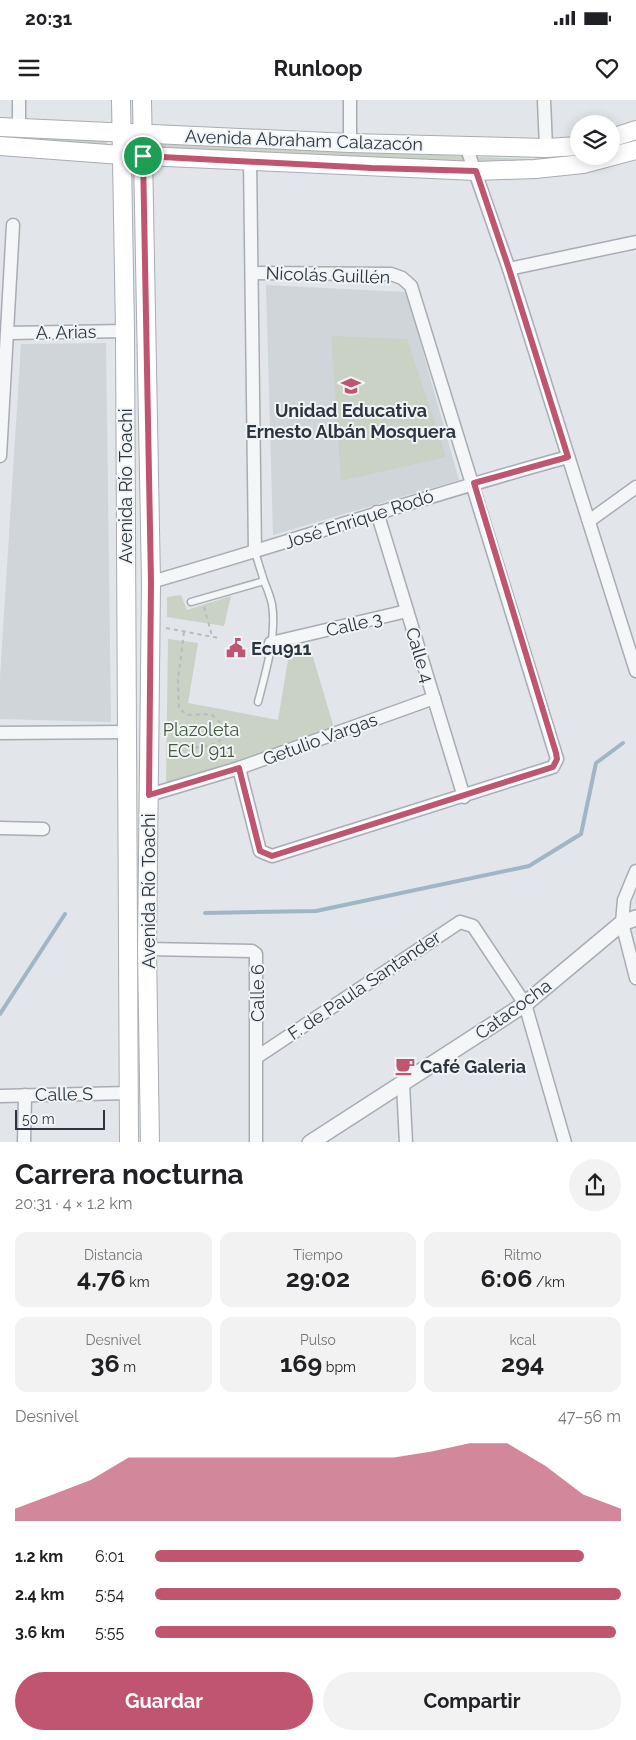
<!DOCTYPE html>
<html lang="es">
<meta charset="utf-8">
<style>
body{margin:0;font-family:Raleway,sans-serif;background:#f2f2f2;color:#202124;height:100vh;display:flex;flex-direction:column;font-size:19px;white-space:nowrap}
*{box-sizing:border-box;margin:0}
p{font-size:16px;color:#757577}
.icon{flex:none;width:28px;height:28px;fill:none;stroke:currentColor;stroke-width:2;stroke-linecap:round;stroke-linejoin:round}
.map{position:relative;height:1042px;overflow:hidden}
.side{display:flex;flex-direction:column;background:#fff;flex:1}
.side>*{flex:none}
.buttons{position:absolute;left:570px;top:15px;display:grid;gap:10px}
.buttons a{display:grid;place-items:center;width:50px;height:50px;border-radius:50%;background:#fff;box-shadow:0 2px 12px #0003;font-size:25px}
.scale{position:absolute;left:15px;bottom:12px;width:90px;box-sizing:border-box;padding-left:5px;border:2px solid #2c353f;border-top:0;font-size:14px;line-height:18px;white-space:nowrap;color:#2c353f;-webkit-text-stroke:4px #f1f4f6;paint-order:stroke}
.pin{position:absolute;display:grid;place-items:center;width:42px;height:42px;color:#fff;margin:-21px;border:2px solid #fff;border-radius:50%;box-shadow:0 1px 5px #0007}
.round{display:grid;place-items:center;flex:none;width:52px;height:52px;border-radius:26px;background:#f2f2f2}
.summary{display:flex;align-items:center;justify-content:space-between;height:85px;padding:0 15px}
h1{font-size:28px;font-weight:700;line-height:38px}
.metrics{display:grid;grid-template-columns:repeat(3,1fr);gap:8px;height:85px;padding:5px 15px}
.metrics div{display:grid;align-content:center;border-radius:12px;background:#f2f2f2;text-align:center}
.metrics b{font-size:25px;font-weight:700}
.metrics small{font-size:14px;font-weight:400}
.metrics p{font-size:14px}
.chart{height:140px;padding:10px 15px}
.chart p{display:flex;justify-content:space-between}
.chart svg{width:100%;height:90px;margin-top:5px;fill:#c05570;opacity:.7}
.primary-button{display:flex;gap:10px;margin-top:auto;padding:10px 15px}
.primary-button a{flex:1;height:58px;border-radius:30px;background:#c05570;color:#fff;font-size:20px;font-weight:700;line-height:58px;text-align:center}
.primary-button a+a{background:#f2f2f2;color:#202124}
ul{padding:0 15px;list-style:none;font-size:16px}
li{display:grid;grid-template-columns:80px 60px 1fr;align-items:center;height:38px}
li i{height:12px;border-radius:6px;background:#c05570}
.status{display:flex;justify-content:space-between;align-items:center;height:35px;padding:0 25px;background:#fff;direction:ltr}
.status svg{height:14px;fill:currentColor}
header{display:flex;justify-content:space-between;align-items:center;height:65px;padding:0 15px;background:#fff;font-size:22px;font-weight:700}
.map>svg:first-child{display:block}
.built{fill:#d0d5da}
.green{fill:#c9d2c4}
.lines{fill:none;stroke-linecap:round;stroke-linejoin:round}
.stream{stroke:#a1b6c5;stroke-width:4}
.service-casing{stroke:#a8adb3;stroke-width:9}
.minor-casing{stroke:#a8adb3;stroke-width:15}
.tertiary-casing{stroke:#a8adb3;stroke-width:18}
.secondary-casing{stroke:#a8adb3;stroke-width:20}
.path{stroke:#b8bcc0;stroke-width:2;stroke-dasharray:4 4;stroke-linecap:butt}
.service{stroke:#f4f6f7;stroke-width:6}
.minor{stroke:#f4f6f7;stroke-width:12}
.tertiary{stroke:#f4f6f7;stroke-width:15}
.secondary{stroke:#fff;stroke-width:18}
.route-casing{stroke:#fff;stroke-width:10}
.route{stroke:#c05570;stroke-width:6}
.labels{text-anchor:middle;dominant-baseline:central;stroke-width:4;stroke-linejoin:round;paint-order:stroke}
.street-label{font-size:18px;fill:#2c353f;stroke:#f1f4f6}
.poi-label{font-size:18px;font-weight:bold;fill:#2c353f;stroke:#f1f4f6;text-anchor:start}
.park-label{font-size:18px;fill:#44593b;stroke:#f1f4f6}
</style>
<div class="status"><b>20:31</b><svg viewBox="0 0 49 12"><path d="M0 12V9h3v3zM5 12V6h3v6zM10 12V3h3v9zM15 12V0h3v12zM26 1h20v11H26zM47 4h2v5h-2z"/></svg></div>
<header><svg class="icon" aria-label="menu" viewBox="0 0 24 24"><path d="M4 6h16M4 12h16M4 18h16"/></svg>Runloop<svg class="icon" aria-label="heart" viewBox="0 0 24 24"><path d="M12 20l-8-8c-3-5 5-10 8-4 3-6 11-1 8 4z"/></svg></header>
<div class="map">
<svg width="636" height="1043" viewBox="0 0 636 1043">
<rect width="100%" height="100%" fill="#e2e5e9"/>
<g class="built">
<polygon points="266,185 406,192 459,380 273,435"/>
<polygon points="106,243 111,622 0,619 0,578 21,244"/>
</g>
<g class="green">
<polygon points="0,34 107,38 107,44 0,40"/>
<polygon points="161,44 463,56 463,63 161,49"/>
<polygon points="579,54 579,56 604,56 479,65 477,57 532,59"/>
<polygon points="331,236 407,239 446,357 341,381"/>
<polygon points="181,495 187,510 231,496 224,526 167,517 167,497"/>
<polygon points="168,539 198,543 188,603 278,620 289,554 310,547 334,628 166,689"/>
</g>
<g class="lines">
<g class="stream">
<polyline points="205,813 316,811 529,766 581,734 596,663 623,643"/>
<polyline points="0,914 65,814"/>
</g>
<defs>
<g id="service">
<polyline points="191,502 264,481 255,452"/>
<path d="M258,602C266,571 277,535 272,504C270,496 267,488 264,481"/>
</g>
<g id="minor">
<polyline points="544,0 546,48"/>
<polyline points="19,28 19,0"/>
<polyline points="350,43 350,0"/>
<polyline points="466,46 509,169 636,571"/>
<polyline points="250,60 255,452"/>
<polyline points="509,169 636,142"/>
<polyline points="8,233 125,231"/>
<polyline points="0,356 13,125"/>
<polyline points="377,412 464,697"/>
<polyline points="589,421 636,387"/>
<path d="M151,482C291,442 428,395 568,357"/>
<polyline points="271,543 407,511"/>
<polyline points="0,633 125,632"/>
<polyline points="239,668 260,751 272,756 553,667 557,659 411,186 402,178 391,174 253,173"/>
<polyline points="149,695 239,668 434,598"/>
<polyline points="0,728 43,729"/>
<polyline points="636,771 624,800 622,823 636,878"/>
<polyline points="147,849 252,851 256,854 256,1043"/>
<polyline points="257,957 460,822 473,826 525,904 565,1043"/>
<polyline points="403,984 406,1043"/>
<polyline points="0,996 128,993"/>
<polyline points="24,1043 25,995"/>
</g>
<polyline id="tertiary" points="310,1043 525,904 622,823 636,818"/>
<g id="secondary">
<polyline points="121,0 125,231 129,1043"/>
<polyline points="142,0 151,482 147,849 150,1043"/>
<polyline points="0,27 350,43 546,48 579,46"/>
<polyline points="611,38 636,30"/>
<polyline points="0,46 121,55 476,71 535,69 583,64 636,50"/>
</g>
</defs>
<use href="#service" class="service-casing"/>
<use href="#minor" class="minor-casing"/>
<use href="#tertiary" class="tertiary-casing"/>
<use href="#secondary" class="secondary-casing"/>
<g class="path">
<polyline points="204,507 212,536"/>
<polyline points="166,528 219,538"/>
<polyline points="184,532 178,580 179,609 188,615 211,614 223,625 225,637 214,644 189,649"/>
</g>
<use href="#service" class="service"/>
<use href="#minor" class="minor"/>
<use href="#tertiary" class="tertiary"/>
<use href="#secondary" class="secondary"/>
</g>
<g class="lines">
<defs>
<polygon id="route" points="143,56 372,68 476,71 509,169 568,357 474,383 556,653 557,659 553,667 272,756 260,751 239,668 149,695 151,482"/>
</defs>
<use href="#route" class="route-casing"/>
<use href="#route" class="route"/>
</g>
<defs>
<symbol id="school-bare" viewBox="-9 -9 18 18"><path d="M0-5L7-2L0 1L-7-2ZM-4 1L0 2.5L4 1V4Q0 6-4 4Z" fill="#c05570" stroke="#f1f4f6" stroke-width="2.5" paint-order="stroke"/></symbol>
<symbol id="civic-bare" viewBox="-9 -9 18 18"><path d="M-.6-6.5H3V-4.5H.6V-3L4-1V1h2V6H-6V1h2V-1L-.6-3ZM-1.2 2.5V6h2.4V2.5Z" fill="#c05570" stroke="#f1f4f6" stroke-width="2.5" paint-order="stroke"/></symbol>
<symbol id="cafe-bare" viewBox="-9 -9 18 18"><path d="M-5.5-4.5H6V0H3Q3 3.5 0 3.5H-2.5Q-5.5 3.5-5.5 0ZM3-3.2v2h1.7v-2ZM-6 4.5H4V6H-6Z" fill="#c05570" stroke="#f1f4f6" stroke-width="2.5" paint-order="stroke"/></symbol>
</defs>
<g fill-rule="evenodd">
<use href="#school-bare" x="337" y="272" width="28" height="28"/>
<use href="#civic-bare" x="222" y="534" width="28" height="28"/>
<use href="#cafe-bare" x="391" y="952" width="28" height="28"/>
</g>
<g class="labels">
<g class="street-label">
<text transform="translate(304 40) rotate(2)">Avenida Abraham Calazacón</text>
<text transform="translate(328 175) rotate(2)">Nicolás Guillén</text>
<text transform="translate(66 232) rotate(-1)">A. Arias</text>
<text transform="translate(125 386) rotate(-90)">Avenida Río Toachi</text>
<text transform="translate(359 419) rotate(-18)">José Enrique Rodó</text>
<text transform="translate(354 524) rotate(-13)">Calle 3</text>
<text transform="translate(420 555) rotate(73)">Calle 4</text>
<text transform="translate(320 639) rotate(-20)">Getulio Vargas</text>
<text transform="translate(148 791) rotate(-90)">Avenida Río Toachi</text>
<text transform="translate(364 885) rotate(-34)">F. de Paula Santander</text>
<text transform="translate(257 893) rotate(-90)">Calle 6</text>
<text transform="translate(513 909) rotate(-36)">Catacocha</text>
<text transform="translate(64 994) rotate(-1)">Calle S</text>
</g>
<g class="poi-label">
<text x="351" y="310" text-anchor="middle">Unidad Educativa<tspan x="351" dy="21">Ernesto Albán Mosquera</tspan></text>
<text x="251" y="548">Ecu911</text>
<text x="420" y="966">Café Galeria</text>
</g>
<g class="park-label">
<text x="201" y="629">Plazoleta<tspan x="201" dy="21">ECU 911</tspan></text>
</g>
</g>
</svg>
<div class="buttons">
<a><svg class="icon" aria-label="layers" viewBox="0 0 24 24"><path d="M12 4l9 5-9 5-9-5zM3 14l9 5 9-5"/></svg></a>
</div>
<div class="scale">50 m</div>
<div class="pin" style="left:143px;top:56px;background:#1e9e55"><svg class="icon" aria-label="arrive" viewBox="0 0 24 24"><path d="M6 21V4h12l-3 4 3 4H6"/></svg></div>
</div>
<section class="side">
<div class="summary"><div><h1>Carrera nocturna</h1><p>20:31 · 4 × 1.2 km</p></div><a class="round"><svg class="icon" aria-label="share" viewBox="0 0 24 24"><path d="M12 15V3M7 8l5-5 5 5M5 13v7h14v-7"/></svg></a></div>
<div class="metrics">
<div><p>Distancia</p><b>4.76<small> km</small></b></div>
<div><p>Tiempo</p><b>29:02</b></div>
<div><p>Ritmo</p><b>6:06<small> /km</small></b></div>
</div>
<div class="metrics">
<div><p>Desnivel</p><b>36<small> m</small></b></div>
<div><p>Pulso</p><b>169<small> bpm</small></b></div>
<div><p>kcal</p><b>294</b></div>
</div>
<div class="chart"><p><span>Desnivel</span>47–56 m</p>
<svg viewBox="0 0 160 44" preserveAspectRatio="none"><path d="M0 44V38L10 31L20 24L30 13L40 13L50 13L60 13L70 13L80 13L90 13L100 13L110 10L120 6L130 6L140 17L150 31L160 38V44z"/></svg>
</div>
<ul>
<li><b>1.2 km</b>6:01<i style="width:92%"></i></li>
<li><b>2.4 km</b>5:54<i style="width:100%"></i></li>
<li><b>3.6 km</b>5:55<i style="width:99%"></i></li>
</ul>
<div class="primary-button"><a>Guardar</a><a>Compartir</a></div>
</section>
